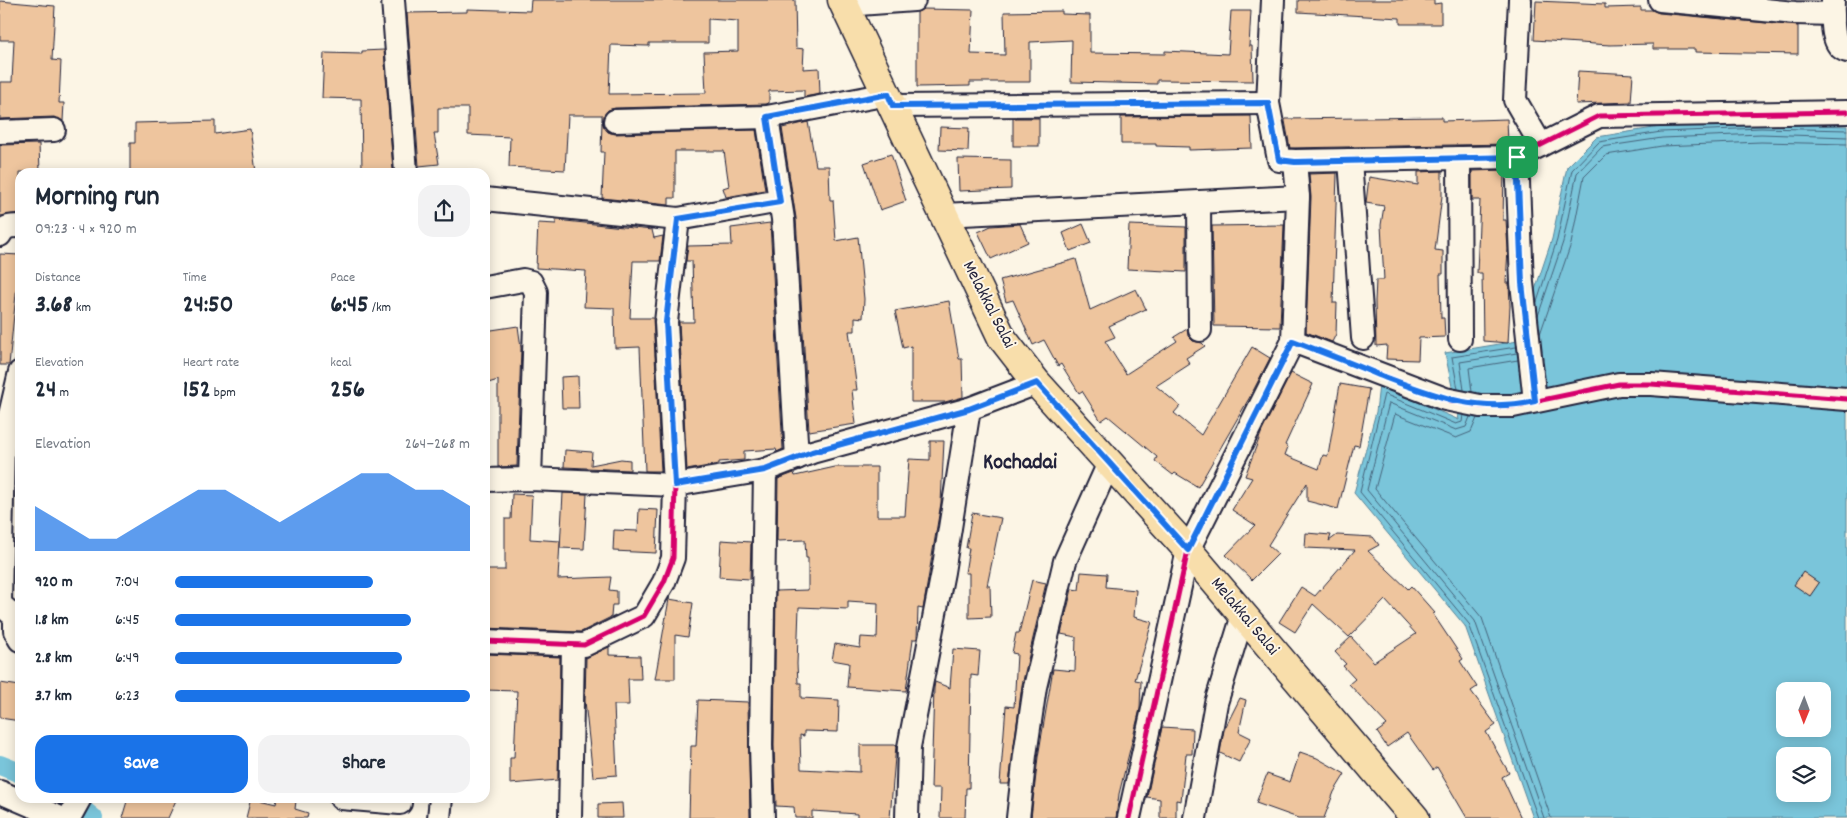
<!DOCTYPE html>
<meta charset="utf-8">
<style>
body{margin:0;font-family:Dekko,sans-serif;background:#f2f2f3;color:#1f2937;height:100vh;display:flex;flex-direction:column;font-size:19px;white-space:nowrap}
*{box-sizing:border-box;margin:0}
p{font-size:16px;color:#747a83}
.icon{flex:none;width:28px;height:28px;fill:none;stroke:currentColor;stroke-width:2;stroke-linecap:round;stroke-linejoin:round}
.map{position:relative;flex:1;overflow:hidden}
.details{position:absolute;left:15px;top:168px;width:475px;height:635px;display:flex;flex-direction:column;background:#fff;border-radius:15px;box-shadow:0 2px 12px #0003}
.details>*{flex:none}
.needle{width:32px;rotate:181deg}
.controls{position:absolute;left:1776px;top:682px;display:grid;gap:10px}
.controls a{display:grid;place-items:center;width:55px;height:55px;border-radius:10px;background:#fff;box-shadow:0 2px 12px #0003;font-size:25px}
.pin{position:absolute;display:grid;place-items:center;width:42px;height:42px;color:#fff;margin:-21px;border-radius:10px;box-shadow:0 2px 8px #0006}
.round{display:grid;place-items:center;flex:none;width:52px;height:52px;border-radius:15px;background:#f2f2f3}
.head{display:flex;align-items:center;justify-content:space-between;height:85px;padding:0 20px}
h1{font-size:28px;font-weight:800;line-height:38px}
.figures{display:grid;grid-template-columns:repeat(3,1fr);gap:8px;height:85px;padding:5px 20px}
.figures div{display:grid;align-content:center}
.figures b{font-size:25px;font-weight:800}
.figures small{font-size:14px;font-weight:400}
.figures p{font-size:14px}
.chart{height:140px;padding:10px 20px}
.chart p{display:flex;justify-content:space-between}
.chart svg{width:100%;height:90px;margin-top:5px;fill:#1a73e8;opacity:.7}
.primary-button{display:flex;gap:10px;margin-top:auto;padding:10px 20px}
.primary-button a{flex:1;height:58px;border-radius:15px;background:#1a73e8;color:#fff;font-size:20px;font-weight:800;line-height:58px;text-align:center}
.primary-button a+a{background:#f2f2f3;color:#1f2937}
ul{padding:0 20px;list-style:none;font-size:16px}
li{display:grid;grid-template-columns:80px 60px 1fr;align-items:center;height:38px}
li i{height:12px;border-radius:6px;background:#1a73e8}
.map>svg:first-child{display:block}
.water{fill:#7ac5da;stroke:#57849a;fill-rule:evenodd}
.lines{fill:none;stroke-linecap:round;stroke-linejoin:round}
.shore{stroke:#45637b;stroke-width:1}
.canal{stroke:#7ac5da;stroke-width:20}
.building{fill:#eec59e;stroke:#22223b;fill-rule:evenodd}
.minor-casing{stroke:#22223b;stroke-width:26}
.primary-casing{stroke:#22223b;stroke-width:31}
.minor{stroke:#fcf5e5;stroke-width:22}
.primary{stroke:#f8deab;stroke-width:28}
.cycleway-casing{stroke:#fcf5e5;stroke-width:8}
.cycleway{stroke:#d6006c;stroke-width:5}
.route-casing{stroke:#fff;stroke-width:10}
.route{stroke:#1a73e8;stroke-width:6}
.labels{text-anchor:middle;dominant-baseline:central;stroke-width:4;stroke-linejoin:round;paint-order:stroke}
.street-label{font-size:18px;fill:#22223b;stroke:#fcf5e5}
.district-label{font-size:22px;font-weight:bold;fill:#22223b;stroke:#fcf5e5}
</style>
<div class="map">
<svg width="1847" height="818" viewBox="0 0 1847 818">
<rect width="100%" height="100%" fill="#fcf5e5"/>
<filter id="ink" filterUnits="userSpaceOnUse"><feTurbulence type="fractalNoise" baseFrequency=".02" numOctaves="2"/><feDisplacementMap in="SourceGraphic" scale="10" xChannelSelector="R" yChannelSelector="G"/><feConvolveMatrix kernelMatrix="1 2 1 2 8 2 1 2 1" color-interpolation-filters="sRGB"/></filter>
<g filter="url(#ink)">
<path class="water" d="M1761,123L1847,126V818H1533L1465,626L1354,493L1376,412L1379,385L1459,420L1445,353L1518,341L1552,239L1567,167L1597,137L1660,127ZM1785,691H1822V729H1785ZM1785,756H1822V794H1785Z"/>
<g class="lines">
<g class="shore">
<polyline points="1537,302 1557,240 1572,170 1599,142 1661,132 1761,128 1847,130"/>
<polyline points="1538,316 1563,242 1577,173 1602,147 1662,138 1761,134 1847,137"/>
<polyline points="1540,334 1571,244 1584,177 1606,155 1662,146 1761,142 1847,144"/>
<polyline points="1458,389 1452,357 1516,347"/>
<polyline points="1464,390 1460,362 1517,353"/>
<polyline points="1472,392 1469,368 1518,360"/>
<polyline points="1463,415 1462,422 1456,424 1384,394 1360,492 1469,624 1538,818"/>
<polyline points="1470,417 1466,427 1456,430 1389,403 1367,490 1475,621 1544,818"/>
<polyline points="1477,418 1471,432 1456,438 1395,414 1375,489 1482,618 1551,818"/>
</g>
<g class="canal">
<polyline points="0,765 20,773"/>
<polyline points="68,798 93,818"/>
</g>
</g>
<g class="building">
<path d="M531,0H795L796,48L804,49L803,69L819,68L820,94L804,97V90L769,91V103L766,104L615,108L608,110L602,121V115H568L565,170L509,167L510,137L468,135V108H438V133H434L439,164L419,166L407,13L467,12V9L530,11ZM708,19L738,21V51L704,52L706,93L609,94L611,45L649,46V43H708Z"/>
<polygon points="1298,0 1434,0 1434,4 1441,3 1441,24 1400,24 1400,18 1298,12"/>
<polygon points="0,1 55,6 52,60 61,61 59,103 64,103 63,121 54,117 0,119 0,82 12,82 14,40 0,40"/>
<polygon points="1536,1 1605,4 1605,8 1641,7 1641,10 1652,10 1659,13 1798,26 1798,54 1695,52 1695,49 1653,49 1653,44 1610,45 1534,40"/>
<polygon points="923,9 973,10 971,54 1005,55 1004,12 1062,11 1062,14 1090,15 1090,53 1165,54 1165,51 1228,54 1231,11 1251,11 1249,46 1252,46 1253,81 1157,80 1157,84 1071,82 1072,40 1030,42 1030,82 970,82 970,86 917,87 917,12"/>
<polygon points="384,50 393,170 392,172 362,172 361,99 322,98 324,53 362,54 362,51"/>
<polygon points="1578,71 1633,74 1631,102 1576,104"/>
<polygon points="1251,116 1252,148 1189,150 1189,147 1156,146 1156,144 1121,144 1121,117"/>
<polygon points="1442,117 1442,121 1507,119 1508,144 1290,148 1285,121 1285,119"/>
<rect x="1013" y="118" width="26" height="28"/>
<polygon points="215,121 215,134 250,129 256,172 130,172 130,143 135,143 135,123"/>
<polygon points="602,122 608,132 615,134 756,130 765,190 726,197 723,188 729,186 724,151 675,151 675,198 669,198 669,205 602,198 604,152 601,152"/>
<polygon points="808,122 816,166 829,166 830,200 833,200 836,241 858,237 864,299 863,318 855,317 855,331 849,331 857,390 852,390 856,424 809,431 796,218 782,128"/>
<polygon points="940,127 969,128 968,151 939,150"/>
<polygon points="39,144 40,172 20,172 20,213 0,216 0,145"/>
<polygon points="891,154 906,201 880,210 864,163"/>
<polygon points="958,159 1011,160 1011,189 959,191"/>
<polygon points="1504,170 1503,220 1506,220 1508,249 1506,283 1509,283 1510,306 1508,343 1483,341 1482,273 1477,273 1480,200 1472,200 1472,171"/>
<polygon points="1442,171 1442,196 1435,250 1443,251 1443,274 1440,274 1441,318 1444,318 1445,337 1419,338 1418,360 1386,359 1387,345 1376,346 1375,301 1376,280 1384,280 1381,225 1384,206 1366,203 1369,177 1418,185 1418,172"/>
<polygon points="1337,173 1333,303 1337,303 1336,334 1332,342 1306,332 1311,197 1309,174"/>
<polygon points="556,220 652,230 654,238 663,236 660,261 633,261 630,318 653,318 661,471 645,471 640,347 615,348 614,308 584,307 586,271 536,268 538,223 556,224"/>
<polygon points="770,223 783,449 777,452 776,449 744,451 744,460 719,462 719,464 687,470 679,322 694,322 692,261 686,261 688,246 732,245 731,228"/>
<polygon points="1020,224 1028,242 991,259 978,232 991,226"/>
<polygon points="1083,224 1091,243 1070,251 1063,233"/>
<polygon points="1129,225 1186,227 1186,272 1127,269"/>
<polygon points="1284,225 1280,327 1214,326 1212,226"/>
<polygon points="0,254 20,255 20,284 17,284 9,365 0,365"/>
<polygon points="1076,259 1090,310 1136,289 1146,309 1109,326 1115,337 1105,341 1126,374 1177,341 1174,337 1187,329 1188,336 1193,341 1202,343 1205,346 1186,358 1190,364 1156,386 1180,406 1174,413 1201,435 1252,347 1270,358 1251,395 1198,487 1175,473 1173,475 1155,461 1157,457 1108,416 1101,421 1082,391 1079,393 1061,364 1058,366 1044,340 1033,345 1013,300 1006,302 1000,280"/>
<polygon points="949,301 959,359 962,359 963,397 945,402 911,402 911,346 903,348 895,311"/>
<polygon points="518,326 521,348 517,466 498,467 498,380 485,384 485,331"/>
<polygon points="1291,373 1313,384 1285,445 1288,447 1285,455 1319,469 1323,455 1328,456 1340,384 1369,389 1359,446 1354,445 1338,509 1307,501 1307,483 1268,545 1278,554 1252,580 1226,555 1255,525 1232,510 1252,478 1245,476 1262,431"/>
<polygon points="578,376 579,408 562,408 561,377"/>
<polygon points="930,441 944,441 941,503 923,609 918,608 917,639 913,639 906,691 847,687 849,663 832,660 835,644 860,648 861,637 877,638 878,603 848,601 848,609 799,607 797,664 798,683 801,683 801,698 839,700 838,732 804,731 804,736 800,735 801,769 860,772 860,745 896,745 890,818 857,818 857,814 812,811 812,818 795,818 794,807 776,806 774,745 776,591 808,590 808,558 806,558 805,540 777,541 778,479 794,473 795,476 835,467 877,467 877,516 905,516 909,459 930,460"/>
<polygon points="565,450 592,452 591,465 621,459 630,460 630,470 564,467"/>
<polygon points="563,493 587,494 584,549 560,548"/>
<polygon points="512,494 532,495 530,539 560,541 558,579 611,577 609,590 617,591 617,605 612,605 611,617 581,632 485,628 485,570 505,570 505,519 511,519"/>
<polygon points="639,509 658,510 656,553 613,551 614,530 638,531"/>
<polygon points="972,513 1001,518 987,586 990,586 991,617 969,618 969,573 965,573 969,548 966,548"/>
<polygon points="1306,533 1331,535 1329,541 1337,535 1373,537 1379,545 1368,551 1408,589 1411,586 1435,613 1433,614 1463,659 1460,661 1477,687 1471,691 1496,725 1486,732 1509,773 1502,777 1521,818 1467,818 1437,767 1433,770 1407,733 1387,747 1377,732 1387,725 1349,684 1355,679 1343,666 1346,664 1335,652 1351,637 1374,662 1416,634 1385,600 1349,637 1313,604 1295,632 1279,622 1301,587 1315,596 1355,550 1305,548"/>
<polygon points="721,540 751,542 750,579 719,577"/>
<polygon points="1081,572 1107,574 1106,587 1136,590 1134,617 1152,622 1135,680 1141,681 1140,709 1119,794 1116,818 1031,818 1038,757 1053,669 1075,671 1076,637 1061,634 1072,589 1079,590"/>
<polygon points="1803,572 1819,583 1810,596 1794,585"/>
<polygon points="1032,580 1046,583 1022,685 1009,784 1000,784 1006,706 1014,707 1017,654 1012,653 1016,633 1019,633"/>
<polygon points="669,599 693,603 688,637 675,635 675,679 655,679"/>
<polygon points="609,647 609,655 640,656 641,679 628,679 629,705 614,705 617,775 593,777 585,701 586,658"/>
<polygon points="953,649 980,651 978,676 971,675 969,788 966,788 965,818 940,818 941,788 931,788 934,688 935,682 950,688"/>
<polygon points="485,654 560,657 558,780 510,784 510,758 514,758 517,691 485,690"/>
<polygon points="0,683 20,686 20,721 0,718"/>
<polygon points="1240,698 1246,700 1239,732 1251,738 1239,762 1220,753 1224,730"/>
<polygon points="698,700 748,702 750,818 689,818 691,746 696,746"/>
<polygon points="1162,727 1193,729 1192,754 1186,754 1181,801 1176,800 1176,818 1160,818 1160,799 1147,797"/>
<polygon points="1300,752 1317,758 1345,774 1334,792 1324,818 1298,818 1256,803 1267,774 1290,782"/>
<polygon points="128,798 177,798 168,818 122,818"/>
<polygon points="251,798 276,804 277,798 296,801 295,809 308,813 307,818 246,818"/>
<polygon points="622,803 623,818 598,818 598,804"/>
</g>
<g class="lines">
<defs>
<g id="minor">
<polyline points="393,0 406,172"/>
<polyline points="1273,0 1268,103 1279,160 1295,161 1517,157"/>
<polyline points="1520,0 1515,100 1541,145"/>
<polyline points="1660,0 1795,13 1833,14"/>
<path d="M1833,0C1833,14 1829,46 1847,51"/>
<polyline points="845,5 914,0"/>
<polyline points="893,106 1268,103"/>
<polyline points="767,117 783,219 797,458"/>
<polyline points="615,121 767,117 888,94"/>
<polyline points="0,132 54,130"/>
<polyline points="1459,158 1460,339"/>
<polyline points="1350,160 1363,338"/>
<polyline points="485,199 678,219 780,201"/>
<polyline points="1199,203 1200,330"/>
<polyline points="943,215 1298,197"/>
<path d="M0,235C5,226 10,226 20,226"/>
<polyline points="485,287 523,280 531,282 536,292 530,479"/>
<polyline points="1293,341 1298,197 1295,161"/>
<polyline points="1535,401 1522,283 1517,157 1599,116 1847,112"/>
<polyline points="485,480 530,479 675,485 666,322 678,219"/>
<polyline points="0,604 3,445 20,372"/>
<polyline points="0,604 15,617 15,631 20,640"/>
<polyline points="485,641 584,645 644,616 664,582 673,558 675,485 765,470 812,452 969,409 1037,383"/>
<polyline points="0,792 61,818"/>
<polyline points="341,798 400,803"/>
<polyline points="69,818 80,798"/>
<polyline points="439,818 441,798"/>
<polyline points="570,818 573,645"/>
<polyline points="763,818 761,745 765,470"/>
<polyline points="907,818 909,747 943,572 969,409"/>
<polyline points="1018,818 1025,755 1035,687 1065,561 1109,463"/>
<polyline points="1129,818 1188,550 1293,341 1445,399 1480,406 1513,406 1619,384 1651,384 1847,399"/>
<polyline points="1195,818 1216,703 1243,615"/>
</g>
<polyline id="primary" points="842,0 1002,338 1037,383 1188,550 1415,818"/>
</defs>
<use href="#minor" class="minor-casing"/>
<use href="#primary" class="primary-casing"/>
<use href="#minor" class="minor"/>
<use href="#primary" class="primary"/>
<defs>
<g id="cycleway">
<polyline points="1535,401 1522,283 1517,157 1599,116 1847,112"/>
<polyline points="485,641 584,645 644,616 664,582 673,558 675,485 765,470 812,452 969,409 1037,383"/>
<polyline points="1129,818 1188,550 1293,341 1445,399 1480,406 1513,406 1619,384 1651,384 1847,399"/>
</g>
</defs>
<use href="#cycleway" class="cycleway-casing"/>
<use href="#cycleway" class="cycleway"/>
</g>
</g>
<g class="lines" filter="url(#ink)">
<defs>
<path id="route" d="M888,94L893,106L1268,103L1279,160L1295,162L1517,157L1522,283L1535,401C1478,414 1432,395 1379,375C1351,363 1322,352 1293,341L1188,550L1037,383L969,409L812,452L765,470L675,485L666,322L678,219L780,202L767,117Z"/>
</defs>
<use href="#route" class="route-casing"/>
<use href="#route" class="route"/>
</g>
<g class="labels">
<g class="street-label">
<text transform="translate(988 305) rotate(63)">Melakkal Salai</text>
<text transform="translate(1244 617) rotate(50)">Melakkal Salai</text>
</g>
<g class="district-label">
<text x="1020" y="463">Kochadai</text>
</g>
</g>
</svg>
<div class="controls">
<a><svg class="needle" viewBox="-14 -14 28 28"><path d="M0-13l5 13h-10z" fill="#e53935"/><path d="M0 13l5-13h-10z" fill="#747a83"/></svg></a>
<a><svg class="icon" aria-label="layers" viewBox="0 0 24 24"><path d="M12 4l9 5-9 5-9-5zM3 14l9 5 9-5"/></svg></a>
</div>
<div class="pin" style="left:1517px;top:157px;background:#1e9e55"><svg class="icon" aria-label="arrive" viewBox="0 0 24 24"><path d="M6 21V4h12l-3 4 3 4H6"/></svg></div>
<section class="details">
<div class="head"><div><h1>Morning run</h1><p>09:23 · 4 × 920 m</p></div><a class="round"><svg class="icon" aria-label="share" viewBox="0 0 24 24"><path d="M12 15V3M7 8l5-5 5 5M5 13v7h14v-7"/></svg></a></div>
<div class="figures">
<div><p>Distance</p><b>3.68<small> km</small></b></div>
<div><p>Time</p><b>24:50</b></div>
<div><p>Pace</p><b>6:45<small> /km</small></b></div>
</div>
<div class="figures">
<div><p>Elevation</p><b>24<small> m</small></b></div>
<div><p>Heart rate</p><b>152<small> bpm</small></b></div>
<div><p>kcal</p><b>256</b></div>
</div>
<div class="chart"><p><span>Elevation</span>264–268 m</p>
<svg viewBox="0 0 160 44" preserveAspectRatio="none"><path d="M0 44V22L10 30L20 38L30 38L40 30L50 22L60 14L70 14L80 22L90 30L100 22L110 14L120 6L130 6L140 14L150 14L160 22V44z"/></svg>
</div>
<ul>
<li><b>920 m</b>7:04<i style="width:67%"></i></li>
<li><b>1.8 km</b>6:45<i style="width:80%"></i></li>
<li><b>2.8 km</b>6:49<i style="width:77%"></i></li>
<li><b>3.7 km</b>6:23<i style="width:100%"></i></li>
</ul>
<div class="primary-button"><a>Save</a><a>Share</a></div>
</section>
</div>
